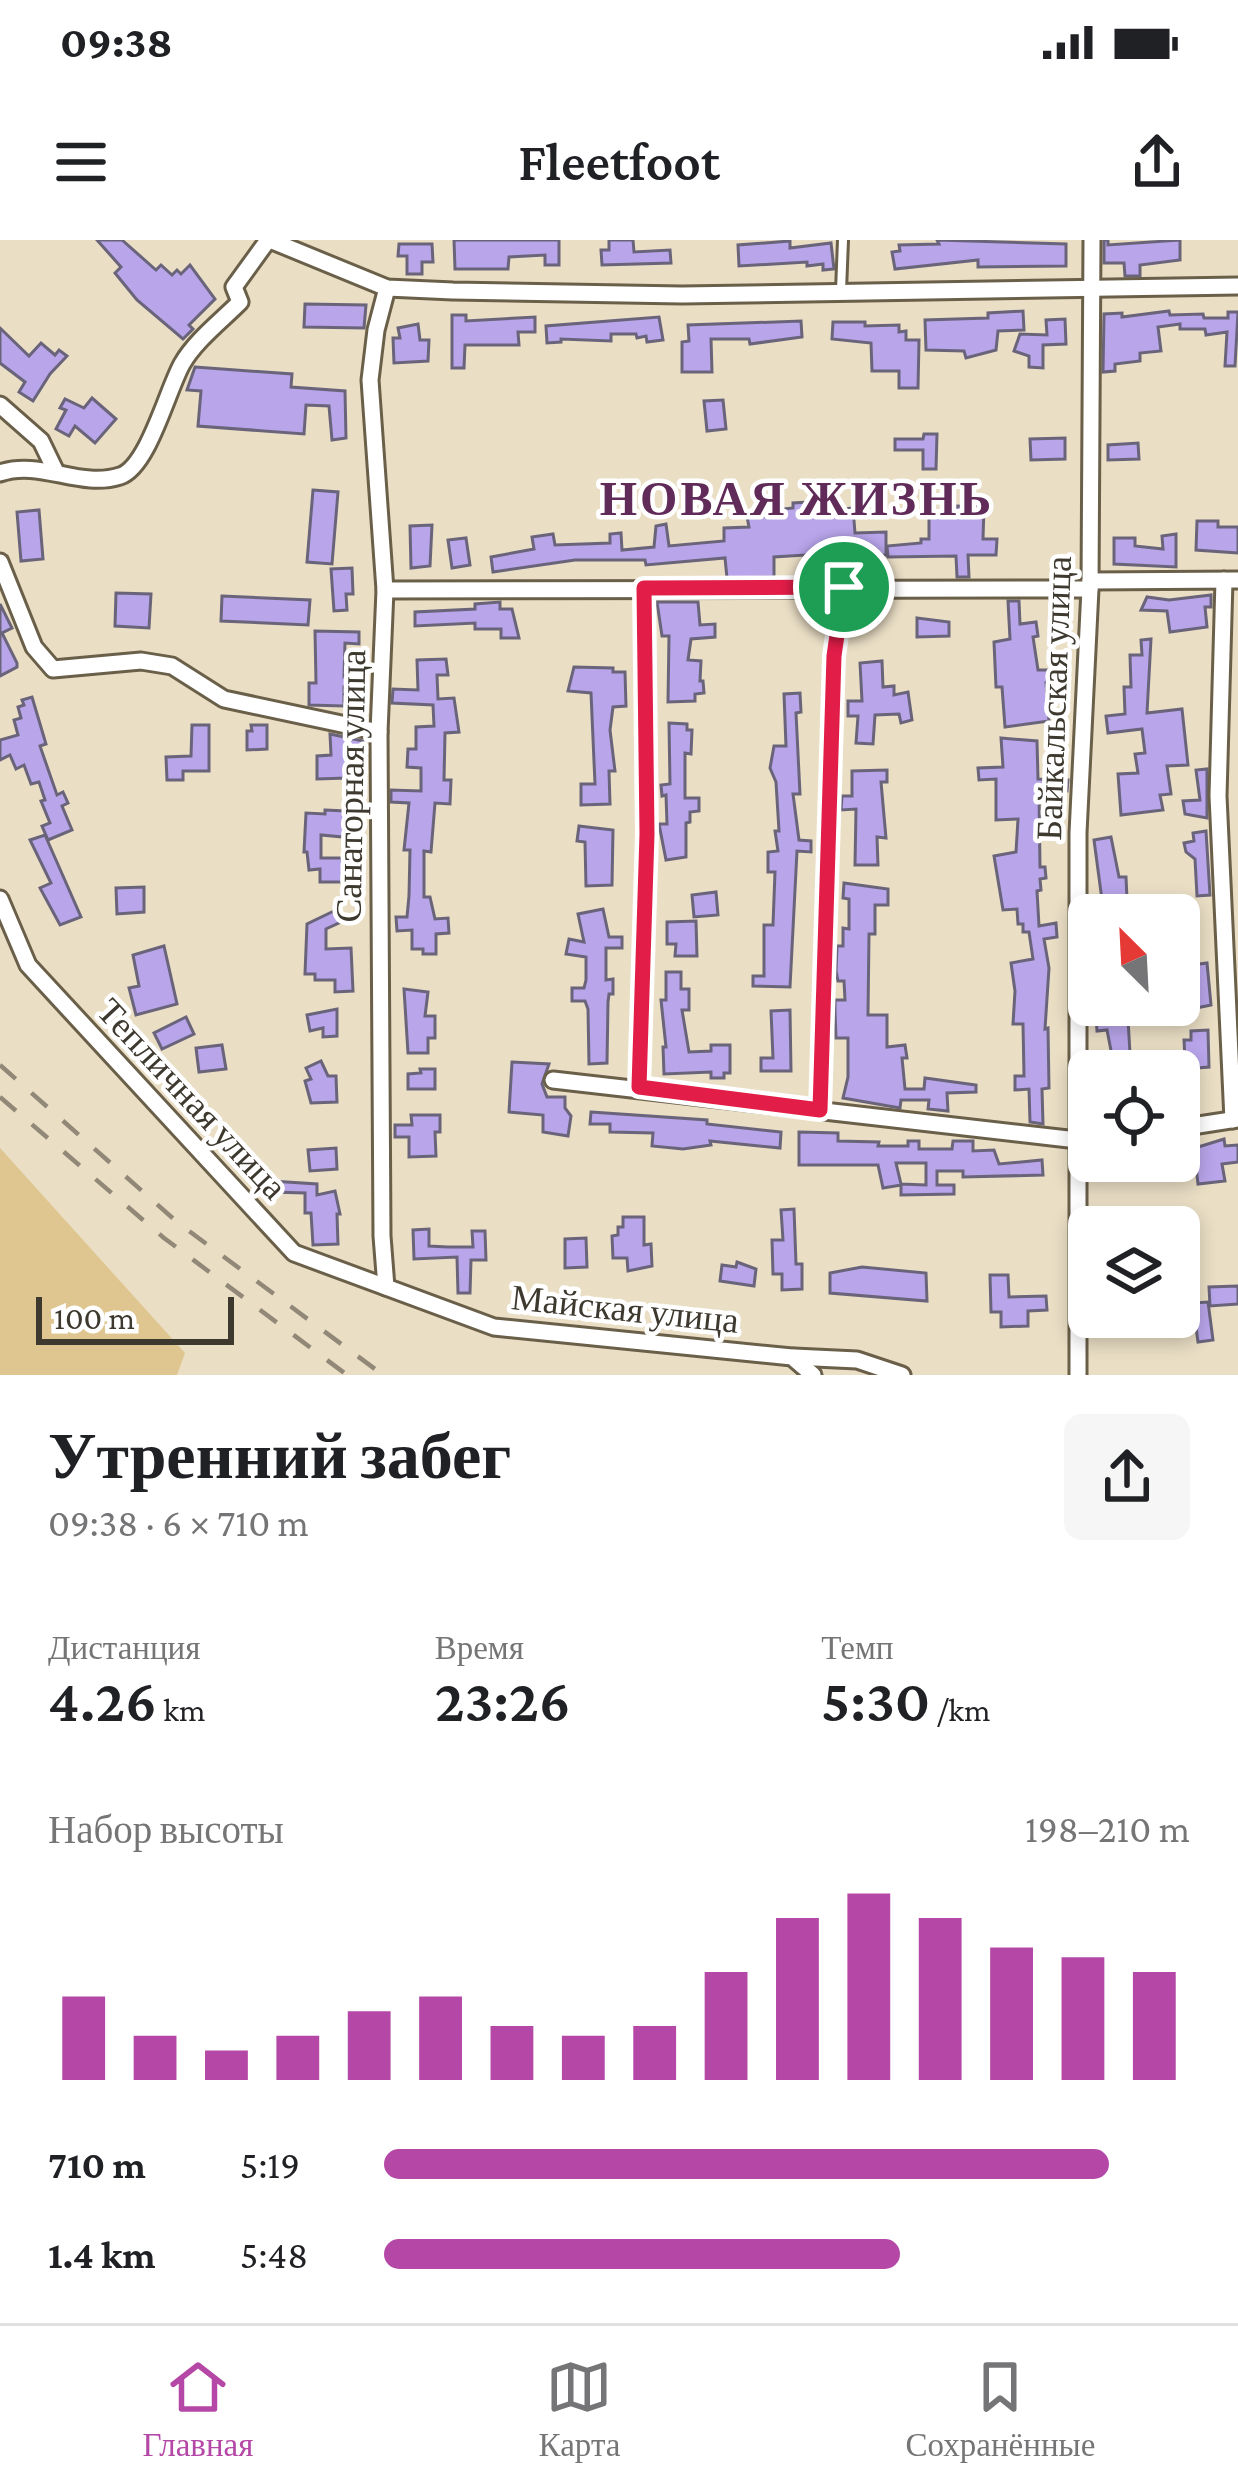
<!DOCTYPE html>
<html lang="ru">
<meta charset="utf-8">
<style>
body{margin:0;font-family:"Crimson Pro",serif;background:#f6f6f6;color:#202124;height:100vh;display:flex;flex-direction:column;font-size:45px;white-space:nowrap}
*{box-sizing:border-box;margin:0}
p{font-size:39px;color:#757577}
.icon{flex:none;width:66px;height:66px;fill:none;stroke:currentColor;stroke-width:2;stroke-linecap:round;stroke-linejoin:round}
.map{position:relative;height:1135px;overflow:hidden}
.panel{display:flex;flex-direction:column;background:#fff;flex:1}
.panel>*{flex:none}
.needle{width:78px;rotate:336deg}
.fabs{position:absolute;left:1068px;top:654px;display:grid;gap:24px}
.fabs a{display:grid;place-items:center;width:132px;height:132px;border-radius:18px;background:#fff;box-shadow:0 6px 18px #0003;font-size:60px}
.scale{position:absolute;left:36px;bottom:30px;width:198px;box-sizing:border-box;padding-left:12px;border:6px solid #3e392f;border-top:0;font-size:33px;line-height:42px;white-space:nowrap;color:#3e392f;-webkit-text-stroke:9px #fff;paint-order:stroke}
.pin{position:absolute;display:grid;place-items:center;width:102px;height:102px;color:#fff;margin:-51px;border:6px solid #fff;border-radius:50%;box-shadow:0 3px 12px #0007}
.round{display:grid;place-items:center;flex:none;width:126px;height:126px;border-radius:18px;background:#f6f6f6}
.head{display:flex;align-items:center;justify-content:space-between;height:204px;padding:0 48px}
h1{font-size:66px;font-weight:600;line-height:90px}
.metrics{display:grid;grid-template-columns:repeat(3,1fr);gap:18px;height:204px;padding:12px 48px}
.metrics div{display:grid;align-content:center}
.metrics b{font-size:60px;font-weight:600}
.metrics small{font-size:33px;font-weight:400}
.metrics p{font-size:33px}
.chart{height:336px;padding:24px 48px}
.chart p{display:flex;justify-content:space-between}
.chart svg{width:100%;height:216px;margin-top:12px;stroke:#b548a7;stroke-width:6}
ul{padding:0 48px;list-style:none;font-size:39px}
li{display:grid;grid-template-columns:192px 144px 1fr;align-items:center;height:90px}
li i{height:30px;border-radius:15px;background:#b548a7}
.status{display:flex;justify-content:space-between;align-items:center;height:84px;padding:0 60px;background:#fff;direction:ltr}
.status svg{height:33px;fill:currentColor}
header{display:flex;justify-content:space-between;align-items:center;height:156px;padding:0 48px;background:#fff;font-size:54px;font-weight:600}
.dock{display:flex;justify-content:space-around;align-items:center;height:168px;border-top:3px solid #e0e0e0;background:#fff;font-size:33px;color:#757577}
.dock a{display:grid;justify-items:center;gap:6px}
.dock .on{color:#b548a7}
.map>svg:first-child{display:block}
.green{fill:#dfc690}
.building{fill:#b8a5ea;stroke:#6a647b;stroke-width:3;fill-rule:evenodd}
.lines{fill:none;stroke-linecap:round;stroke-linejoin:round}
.service-casing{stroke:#6a5f49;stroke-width:14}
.minor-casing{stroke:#6a5f49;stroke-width:21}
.service{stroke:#fff;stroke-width:8}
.minor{stroke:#fff;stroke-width:15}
.rail{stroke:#918877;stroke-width:4.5;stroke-dasharray:21 21;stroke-linecap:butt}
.route-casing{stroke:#fff;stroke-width:24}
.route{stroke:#e11d48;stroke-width:15}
.labels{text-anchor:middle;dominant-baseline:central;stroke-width:9;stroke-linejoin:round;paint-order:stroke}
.street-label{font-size:36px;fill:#3e392f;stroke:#fff}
.district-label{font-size:48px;font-weight:bold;letter-spacing:3px;fill:#602b58;stroke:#fff}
</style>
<div class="status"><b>09:38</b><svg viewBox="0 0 49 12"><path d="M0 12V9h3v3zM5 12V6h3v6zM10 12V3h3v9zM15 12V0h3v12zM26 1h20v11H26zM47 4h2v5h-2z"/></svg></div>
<header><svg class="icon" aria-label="menu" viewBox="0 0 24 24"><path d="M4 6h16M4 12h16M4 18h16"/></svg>Fleetfoot<svg class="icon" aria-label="share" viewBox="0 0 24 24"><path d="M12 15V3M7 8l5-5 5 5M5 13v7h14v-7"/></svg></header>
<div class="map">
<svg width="1238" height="1135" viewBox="0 0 1238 1135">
<rect width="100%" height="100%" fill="#eadec5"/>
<polygon class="green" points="0,908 185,1113 177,1135 0,1135"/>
<g class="building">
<polygon points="97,0 122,0 156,30 161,25 172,35 177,30 181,34 190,25 215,59 189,85 193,89 183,99 137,60 115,33 121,27"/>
<polygon points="454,0 559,0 559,25 545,25 545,15 509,17 508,29 455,29"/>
<polygon points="609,0 633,0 634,12 670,10 671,23 602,25 601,10 609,10"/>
<polygon points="937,0 1066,4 1066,26 978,27 978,20 895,29 892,12 900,11 899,5 939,4"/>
<polygon points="1104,0 1108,0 1108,5 1180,0 1180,20 1140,25 1140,36 1125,36 1124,23 1104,23"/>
<polygon points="790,1 790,8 831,3 834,29 823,30 823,24 807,26 807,22 739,26 738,5"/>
<polygon points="399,4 432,4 433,22 422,22 422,34 407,34 407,16 398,16"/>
<polygon points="305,64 366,65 364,88 304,87"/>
<polygon points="1023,71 1024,90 998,91 996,110 966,118 964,111 926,110 925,80 988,78 988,73"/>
<polygon points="1169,71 1170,75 1203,74 1204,78 1228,78 1228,72 1238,72 1235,126 1225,126 1227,92 1206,95 1205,89 1180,89 1180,84 1158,87 1161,111 1140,113 1140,121 1115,124 1115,131 1103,132 1104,74 1122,73 1122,77"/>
<polygon points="452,75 466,75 466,81 535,77 535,92 518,92 519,105 465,105 464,128 452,128"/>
<polygon points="659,77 663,100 647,102 646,96 637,98 636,94 611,94 611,101 561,99 561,102 547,103 546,86"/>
<polygon points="1065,79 1066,104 1043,105 1043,128 1029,127 1029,116 1014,111 1020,94 1047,95 1046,80"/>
<polygon points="801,81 802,97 750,104 749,99 711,99 712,132 682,132 682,102 689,101 688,85"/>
<polygon points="833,82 865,82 865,86 899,85 899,92 906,91 906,100 919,100 918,148 899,148 899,131 872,131 871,103 832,99"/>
<polygon points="418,84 420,100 429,100 428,121 394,123 393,98 400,98 398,88"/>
<polygon points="0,88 29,116 41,103 55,115 59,110 67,116 50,134 33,161 19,152 25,142 0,123"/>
<polygon points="195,127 292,134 291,147 345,151 346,198 332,200 329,166 306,165 304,194 198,186 201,151 187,150"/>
<polygon points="92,158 116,179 95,203 75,186 69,196 56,189 66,170 60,168 65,159 84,168"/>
<polygon points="723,160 726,189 707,191 704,161"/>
<polygon points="924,194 937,194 936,229 923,229 923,210 895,210 895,199 923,199"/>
<polygon points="1065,198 1065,219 1031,220 1030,199"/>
<polygon points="1138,203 1139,219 1108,220 1108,205"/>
<polygon points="313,250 338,252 332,324 307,322"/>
<polygon points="826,261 826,271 853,268 855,293 886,292 886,315 843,318 843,333 832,333 832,324 806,326 805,315 774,317 774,337 727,338 725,318 646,325 645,320 575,320 493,332 491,317 534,309 532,297 553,294 555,305 610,303 610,294 621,293 622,310 654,307 656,286 666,284 669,306 724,301 724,288 749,287 747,277 784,276 783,269 793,268 793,263"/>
<polygon points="956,266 984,267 983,299 997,299 996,315 968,315 969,337 957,337 956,316 888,317 887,306 921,303 921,299 929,299 929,273 956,273"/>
<polygon points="39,270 43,319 21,321 17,272"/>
<polygon points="1197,281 1218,281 1218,287 1238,287 1238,313 1196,310"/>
<polygon points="432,285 430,326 411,328 410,286"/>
<polygon points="1176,294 1176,327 1114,324 1114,298 1135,298 1135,306 1163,309 1162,296"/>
<polygon points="466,298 470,325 452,328 448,300"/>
<polygon points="352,328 353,354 346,354 347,370 334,371 331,329"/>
<polygon points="116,353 151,354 149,388 115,386"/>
<polygon points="1211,355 1211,367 1205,367 1207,387 1170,392 1167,371 1141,370 1147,357 1169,360"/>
<polygon points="222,356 310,360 308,385 221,381"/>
<polygon points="1008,361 1019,361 1020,384 1036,382 1038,396 1033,397 1038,430 1064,430 1064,443 1046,443 1049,481 1005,487 1002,447 996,447 994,402 1010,399"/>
<polygon points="500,362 500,369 512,369 519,398 501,398 501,389 475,389 475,383 415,386 415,372 475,369 475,364"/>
<polygon points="657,362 698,362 700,385 715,384 715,397 691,399 688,420 701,421 700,441 703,441 704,453 695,454 695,461 668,462 669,396 662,396"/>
<polygon points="0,364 12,388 2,393 17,423 17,427 0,436"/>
<polygon points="917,378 949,382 949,396 917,397"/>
<polygon points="315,391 359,392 359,404 345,403 344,437 359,436 359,447 344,447 344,466 309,465 309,443 316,443"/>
<polygon points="1151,399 1147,473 1182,469 1188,525 1167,526 1171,554 1160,555 1163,570 1121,575 1118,534 1138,533 1135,514 1145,513 1142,489 1108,493 1106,476 1125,474 1124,447 1131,447 1130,415 1142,415 1141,400"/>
<polygon points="446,419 448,435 437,435 438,459 454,458 459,492 445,493 444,540 451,540 450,564 435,563 431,612 424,611 424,657 430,657 435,679 448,678 449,693 436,694 436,714 423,714 423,709 412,709 412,690 397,691 396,677 407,677 409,656 410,610 404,610 409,563 391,562 391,550 421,551 421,528 407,527 408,509 416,509 416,487 434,486 433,465 392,463 393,449 418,450 417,420"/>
<polygon points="882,421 883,447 894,446 894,455 908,452 912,480 901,483 899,474 875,475 873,504 856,503 858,476 848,476 848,461 862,461 860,423"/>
<polygon points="574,427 613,428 613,432 625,432 626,466 613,467 610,490 615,531 609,531 610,564 581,565 581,544 595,544 591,453 568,451"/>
<polygon points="800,453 801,472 796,473 800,554 793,554 799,600 811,601 811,612 797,611 790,747 753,746 753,736 764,736 764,685 773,685 775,632 768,632 768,612 778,611 775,591 779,591 776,542 770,528 774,506 786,506 784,454"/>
<polygon points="32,457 46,504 40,506 57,555 63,552 68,563 62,566 72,590 48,600 42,586 50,583 41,561 45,560 39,542 31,544 24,525 16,529 10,515 0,520 0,500 18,495 14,480 21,478 18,467 24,465 22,460"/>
<polygon points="669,483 687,484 687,490 692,490 691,514 685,513 685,558 699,558 699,571 690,572 690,582 686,583 686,617 666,620 659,584 667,584 666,555 662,556 661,545 670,544"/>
<polygon points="192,485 209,485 209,531 183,531 183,540 167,540 166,517 191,516"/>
<polygon points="251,485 267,485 267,509 247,510 247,491 252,491"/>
<polygon points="330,494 363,501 364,512 346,514 347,538 317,539 317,516 331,515"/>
<polygon points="1001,498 1037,501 1038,539 1068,540 1067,551 1059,551 1059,555 1039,554 1040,627 1045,627 1046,638 1040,639 1041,650 1037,651 1039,686 1056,683 1057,697 1044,699 1049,728 1045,789 1048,788 1049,848 1042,849 1043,884 1030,882 1029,849 1015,850 1015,836 1024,836 1023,784 1013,784 1015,751 1011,723 1033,719 1029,692 1023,692 1023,684 1018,684 1017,669 1003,670 994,616 1016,612 1018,579 996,580 996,539 979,540 978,528 1003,527"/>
<polygon points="1207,529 1207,578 1185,574 1183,561 1200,560 1196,530"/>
<polygon points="887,530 887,542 881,542 886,598 877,597 878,625 855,625 856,569 841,570 842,556 852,556 852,531"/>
<polygon points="325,570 345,571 343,597 321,595 321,618 343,618 343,642 320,642 320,629 309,630 307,612 304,612 306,573 325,574"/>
<polygon points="579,586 613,590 612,645 586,646 585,602 577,601"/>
<polygon points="1206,591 1210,655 1197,656 1195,619 1186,612 1184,603 1194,601 1193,593"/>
<polygon points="45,595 81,677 60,685 40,648 51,643 30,600"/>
<polygon points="1111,597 1119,637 1126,637 1127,659 1102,660 1094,600"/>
<polygon points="844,643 888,649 888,665 875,665 875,694 869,694 868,775 887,775 887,807 905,805 907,818 902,818 905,849 924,849 925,838 976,845 976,852 947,853 948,871 928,869 929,860 901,860 900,868 843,858 848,837 848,798 836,798 835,772 835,760 845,760 844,741 838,741 836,731 837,706 843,706 843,688 849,689 849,659 843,658"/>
<polygon points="144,647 144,672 117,674 116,648"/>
<polygon points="716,652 718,675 694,677 692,655"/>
<polygon points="603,669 609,697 622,697 622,708 606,708 606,740 613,739 613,754 609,754 608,762 607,823 589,824 588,769 585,761 572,761 572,748 584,748 586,740 586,717 566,714 569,699 584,702 578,674"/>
<polygon points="336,670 341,682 326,689 326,709 351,708 353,751 335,752 335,740 315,740 315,734 305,734 307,684"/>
<polygon points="696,681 697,716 675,716 676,704 667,704 667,682"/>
<polygon points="164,706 177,764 136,775 129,748 139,746 133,715"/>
<polygon points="1207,723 1211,765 1187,770 1184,726"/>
<polygon points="666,732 681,732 681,749 689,749 689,770 682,770 689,812 711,811 711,805 730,805 730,833 724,833 724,838 711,838 711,832 664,834 663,807 666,807 661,760 666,760"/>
<polygon points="404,749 428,752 425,776 435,776 435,798 428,798 428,813 408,813"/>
<polygon points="337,769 337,796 323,797 323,788 310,791 307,775"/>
<polygon points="790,770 791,831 761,831 761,818 773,818 771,771"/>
<polygon points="1118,775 1118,780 1128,779 1131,831 1115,831 1107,790 1097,791 1096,777"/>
<polygon points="186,777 194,794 162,809 154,793"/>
<polygon points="1208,790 1209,827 1184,829 1194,869 1179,871 1179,829 1165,830 1164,825 1185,819 1184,800 1191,800 1191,791"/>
<polygon points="222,805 226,829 199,832 196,808"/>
<polygon points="321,821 328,836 336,836 337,862 311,863 305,841 311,839 306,828"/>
<polygon points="512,822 549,824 542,844 547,857 565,857 565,868 571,876 568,896 543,892 543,875 509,872"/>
<polygon points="420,829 435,829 435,849 408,849 408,834 421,833"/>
<polygon points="591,872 707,880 707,884 781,892 780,908 710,901 711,905 683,909 652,906 653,893 610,892 610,884 590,884"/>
<polygon points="411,875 440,875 440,892 435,892 436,916 409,917 409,897 395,897 395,885 412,885"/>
<path d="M799,892L838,893V901L879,902L878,906H908V901H919V909H952L953,901H973V911L994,910L999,924L1042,920L1043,935L963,937V931H937V945H954V954L901,955V945L883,948L878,925H799ZM896,923H926V945L901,944Z"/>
<polygon points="1224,899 1225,906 1238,905 1238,922 1222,924 1225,941 1198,944 1196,927 1187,930 1182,912"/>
<polygon points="336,908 337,929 310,931 308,910"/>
<polygon points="271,941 317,944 317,955 335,951 340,974 337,974 338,1004 313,1005 311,973 305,973 305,953 271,952"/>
<polygon points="794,969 796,1024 802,1024 802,1049 782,1050 782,1034 773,1034 772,1000 783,1000 781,970"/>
<polygon points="623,977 644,977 644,1005 651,1004 652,1026 628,1031 627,1018 613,1018 612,996 618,995 618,987 623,987"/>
<polygon points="429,989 429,1006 448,1007 473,1007 472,991 485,991 486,1020 471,1020 470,1053 458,1053 457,1017 414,1019 413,990"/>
<polygon points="586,998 587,1027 565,1028 565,999"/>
<polygon points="737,1022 756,1029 754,1046 720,1041 722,1025 736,1027"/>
<polygon points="862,1027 926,1033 927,1061 830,1053 830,1033"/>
<polygon points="990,1035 1008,1035 1009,1057 1046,1056 1047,1070 1028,1071 1028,1086 1001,1087 1001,1072 991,1072"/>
<polygon points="1238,1046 1238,1064 1210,1066 1209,1047"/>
<polygon points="1208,1062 1213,1100 1198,1102 1194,1073 1179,1074 1179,1064"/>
</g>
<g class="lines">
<defs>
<polyline id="service" points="841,51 843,0"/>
<g id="minor">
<polyline points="270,0 387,48 453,51 682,55 1238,46"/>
<polyline points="0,165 41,201 56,232"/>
<path d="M0,233C40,219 80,249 120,236C148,227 167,151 182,124C195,101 221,81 240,62L234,47L268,0"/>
<polyline points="0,322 34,407 53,429 141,421 172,426 224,459 379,492"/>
<polyline points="1224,340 1218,556 1233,880"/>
<polyline points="1090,341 1238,340"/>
<polyline points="385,350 1090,349"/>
<polyline points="0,659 28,725 294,1013 494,1087 792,1117 813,1135"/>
<polyline points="553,840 1086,901"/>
<polyline points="639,847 647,594 644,348"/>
<polyline points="820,870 834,417 843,348"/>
<polyline points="1179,888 1238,879"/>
<polyline points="386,1047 382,996 379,492 385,350 370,140 376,90 387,48"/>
<polyline points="794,1117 857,1120 902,1135"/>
<polyline points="1078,1135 1078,593 1090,349 1092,0"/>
</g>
</defs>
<use href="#service" class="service-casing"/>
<use href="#minor" class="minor-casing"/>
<use href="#service" class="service"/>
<use href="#minor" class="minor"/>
<g class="rail">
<polyline points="0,825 177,982 383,1135"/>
<polyline points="0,857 164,998 347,1135"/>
</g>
</g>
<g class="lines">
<defs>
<polygon id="route" points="844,347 834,416 820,870 639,847 647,594 644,348"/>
</defs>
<use href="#route" class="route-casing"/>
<use href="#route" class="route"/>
</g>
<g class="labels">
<g class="street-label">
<text transform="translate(1054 458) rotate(-88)">Байкальская улица</text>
<text transform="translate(351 546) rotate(-89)">Санаторная улица</text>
<text transform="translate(192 859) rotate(47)">Тепличная улица</text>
<text transform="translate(625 1069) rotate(6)">Майская улица</text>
</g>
<g class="district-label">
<text x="797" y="258">НОВАЯ ЖИЗНЬ</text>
</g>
</g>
</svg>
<div class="fabs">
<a><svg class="needle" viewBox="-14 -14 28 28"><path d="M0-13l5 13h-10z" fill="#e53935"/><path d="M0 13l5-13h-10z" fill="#757577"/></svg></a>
<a><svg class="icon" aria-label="locate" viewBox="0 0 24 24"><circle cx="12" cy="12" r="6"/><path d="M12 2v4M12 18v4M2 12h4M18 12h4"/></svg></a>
<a><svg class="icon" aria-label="layers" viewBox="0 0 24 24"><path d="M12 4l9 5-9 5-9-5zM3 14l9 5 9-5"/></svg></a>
</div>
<div class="scale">100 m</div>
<div class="pin" style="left:844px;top:347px;background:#1e9e55"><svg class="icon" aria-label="arrive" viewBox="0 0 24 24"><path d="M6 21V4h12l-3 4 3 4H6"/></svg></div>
</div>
<section class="panel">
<div class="head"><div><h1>Утренний забег</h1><p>09:38 · 6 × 710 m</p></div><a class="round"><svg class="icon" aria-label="share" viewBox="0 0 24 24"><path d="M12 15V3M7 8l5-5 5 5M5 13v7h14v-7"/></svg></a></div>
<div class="metrics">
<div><p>Дистанция</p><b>4.26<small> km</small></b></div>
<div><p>Время</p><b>23:26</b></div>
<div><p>Темп</p><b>5:30<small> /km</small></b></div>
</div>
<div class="chart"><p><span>Набор высоты</span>198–210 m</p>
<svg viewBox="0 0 160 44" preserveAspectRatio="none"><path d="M5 44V27M15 44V35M25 44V38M35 44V35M45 44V30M55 44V27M65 44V33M75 44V35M85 44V33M95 44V22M105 44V11M115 44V6M125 44V11M135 44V17M145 44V19M155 44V22"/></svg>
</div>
<ul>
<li><b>710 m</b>5:19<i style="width:90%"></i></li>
<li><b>1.4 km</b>5:48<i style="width:64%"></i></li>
</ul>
</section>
<nav class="dock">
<a class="on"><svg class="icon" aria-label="home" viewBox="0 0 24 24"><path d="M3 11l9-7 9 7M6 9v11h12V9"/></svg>Главная</a>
<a><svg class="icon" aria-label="map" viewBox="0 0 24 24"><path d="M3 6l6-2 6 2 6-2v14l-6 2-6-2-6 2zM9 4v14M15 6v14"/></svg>Карта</a>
<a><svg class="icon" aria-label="saved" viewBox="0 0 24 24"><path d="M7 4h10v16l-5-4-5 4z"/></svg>Сохранённые</a>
</nav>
